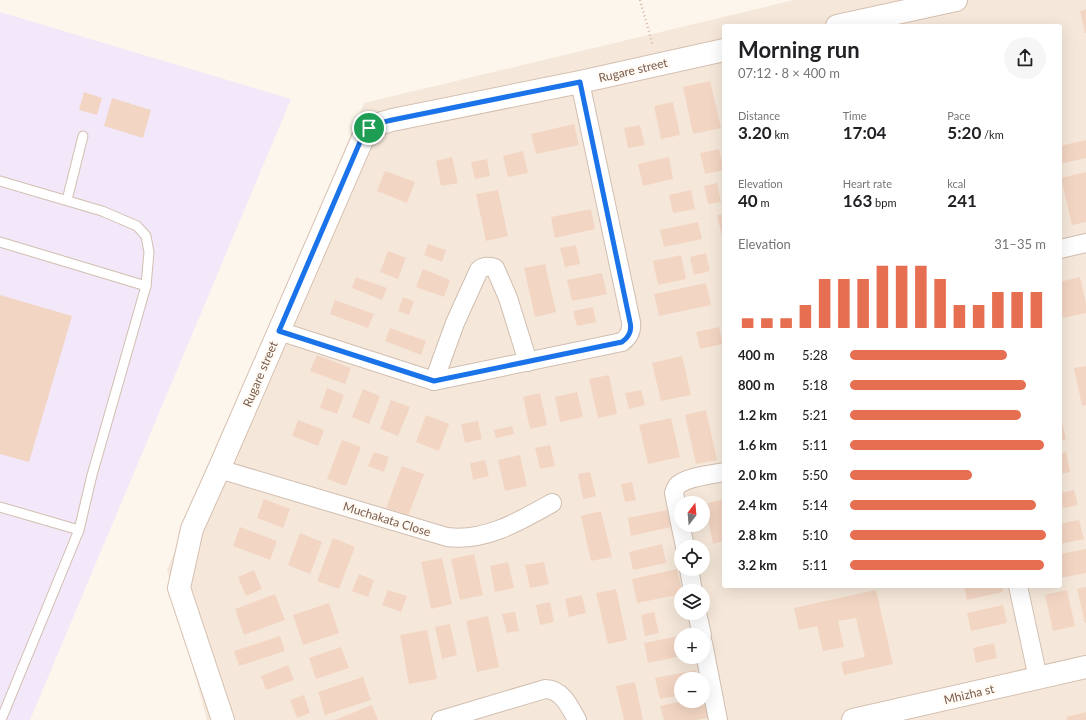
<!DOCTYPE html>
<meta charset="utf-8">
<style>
body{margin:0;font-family:Lato,sans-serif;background:#f6f6f6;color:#202124;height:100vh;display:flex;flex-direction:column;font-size:15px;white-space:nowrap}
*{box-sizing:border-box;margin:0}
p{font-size:13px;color:#757577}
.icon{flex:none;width:22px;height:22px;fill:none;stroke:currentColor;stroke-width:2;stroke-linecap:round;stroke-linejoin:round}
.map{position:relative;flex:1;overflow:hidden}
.drawer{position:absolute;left:722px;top:24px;width:340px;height:564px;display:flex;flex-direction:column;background:#fff;border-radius:4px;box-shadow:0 4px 16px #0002}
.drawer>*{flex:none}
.needle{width:26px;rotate:16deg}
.buttons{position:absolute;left:674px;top:496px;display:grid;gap:8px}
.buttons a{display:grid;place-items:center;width:36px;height:36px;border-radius:50%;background:#fff;box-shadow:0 4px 16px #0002;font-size:20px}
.pin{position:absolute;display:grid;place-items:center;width:34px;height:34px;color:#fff;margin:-17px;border:2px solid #fff;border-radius:50%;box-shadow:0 1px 4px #0007}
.round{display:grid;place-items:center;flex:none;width:42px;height:42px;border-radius:21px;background:#f6f6f6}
.headline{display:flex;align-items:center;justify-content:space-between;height:68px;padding:0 16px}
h1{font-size:22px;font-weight:700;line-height:30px}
.stats{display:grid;grid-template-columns:repeat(3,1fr);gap:6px;height:68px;padding:4px 16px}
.stats div{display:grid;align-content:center}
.stats b{font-size:17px;font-weight:700}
.stats small{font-size:11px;font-weight:400}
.stats p{font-size:11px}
.chart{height:112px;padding:8px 16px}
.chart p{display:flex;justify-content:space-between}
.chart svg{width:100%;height:72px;margin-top:4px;stroke:#e76f51;stroke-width:6}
ul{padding:0 16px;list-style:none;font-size:13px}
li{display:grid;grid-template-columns:64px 48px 1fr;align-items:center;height:30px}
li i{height:10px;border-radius:5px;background:#e76f51}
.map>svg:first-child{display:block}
.residential{fill:#f5e8da;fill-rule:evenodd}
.education{fill:#f3e8fa}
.building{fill:#f3d5c3}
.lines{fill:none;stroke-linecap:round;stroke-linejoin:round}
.lane-casing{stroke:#d1beb0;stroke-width:11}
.street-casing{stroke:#d1beb0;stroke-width:20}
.secondary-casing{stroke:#d6c0b0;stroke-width:24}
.path{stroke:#d9b8a5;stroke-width:2.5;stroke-dasharray:1 3;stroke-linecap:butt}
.lane{stroke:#fff;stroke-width:9}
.street{stroke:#fff;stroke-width:18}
.secondary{stroke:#fff;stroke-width:22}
.route-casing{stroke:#fff;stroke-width:8}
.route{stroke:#1a73e8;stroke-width:5}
.labels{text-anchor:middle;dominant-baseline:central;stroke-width:4;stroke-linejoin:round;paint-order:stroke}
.street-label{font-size:12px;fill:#7a5c4d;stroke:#fffaf3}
</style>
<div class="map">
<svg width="1086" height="720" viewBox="0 0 1086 720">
<rect width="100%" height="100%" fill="#fdf6ec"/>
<path class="residential" d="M794,0H1086V720H207L167,570L364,103ZM724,26H1060V586H724ZM681,503H703V525H681ZM681,547H703V569H681ZM681,591H703V613H681ZM681,635H703V657H681ZM681,679H703V701H681Z"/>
<polygon class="education" points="0,12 291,99 30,720 0,720"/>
<g class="building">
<polygon points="1086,9 1086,33 1085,33 1080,11"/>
<polygon points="710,81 721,128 693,134 683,87"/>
<polygon points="84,92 102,98 97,115 79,110"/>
<polygon points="112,98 151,110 143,138 104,126"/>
<polygon points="673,102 680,135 661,139 654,106"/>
<polygon points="574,124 579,145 536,154 531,134"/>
<polygon points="640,125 645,145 628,148 624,128"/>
<polygon points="1086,140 1086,158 1060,164 1060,146"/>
<polygon points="719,149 724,170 705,174 700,153"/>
<polygon points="523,151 528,173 508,177 503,156"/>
<polygon points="452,157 458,183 441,186 436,161"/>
<polygon points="669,157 673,179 643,186 638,164"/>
<polygon points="487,159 490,176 475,179 471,162"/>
<polygon points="385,171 415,182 407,203 377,191"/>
<polygon points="1086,172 1086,222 1072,225 1061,178"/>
<polygon points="717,183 721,202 708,204 704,186"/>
<polygon points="498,190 508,236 486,241 476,194"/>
<polygon points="691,190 695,209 673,213 669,195"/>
<polygon points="591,209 595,229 555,238 551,217"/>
<polygon points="724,214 724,236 722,236 717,215"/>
<polygon points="698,222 702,239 664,247 660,230"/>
<polygon points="428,244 446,250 442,262 424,255"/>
<polygon points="576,245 580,264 565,267 560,248"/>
<polygon points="388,251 406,258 398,279 380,272"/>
<polygon points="706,253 710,271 694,275 690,257"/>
<polygon points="681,255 686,279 658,285 653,261"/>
<polygon points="545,264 556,312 535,317 524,268"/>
<polygon points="423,269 450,280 444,297 416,287"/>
<polygon points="602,273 607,294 572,301 567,280"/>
<polygon points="356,277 387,288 382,300 352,288"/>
<polygon points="1080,277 1086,303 1086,313 1063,318 1060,304 1060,282"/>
<polygon points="706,283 711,305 659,316 654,294"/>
<polygon points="0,295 72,316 29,462 0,454"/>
<polygon points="403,297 414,301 409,315 398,311"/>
<polygon points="335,300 374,314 368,328 330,314"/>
<polygon points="593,307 596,322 577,326 573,311"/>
<polygon points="719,327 723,344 700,349 696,332"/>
<polygon points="390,328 426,341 421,355 385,341"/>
<polygon points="317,355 351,368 345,384 310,371"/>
<polygon points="682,356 691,395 661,401 652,363"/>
<polygon points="1086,366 1086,405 1082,406 1074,368"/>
<polygon points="609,375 617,414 598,418 589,379"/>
<polygon points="327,388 344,395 337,414 320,408"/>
<polygon points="363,389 380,396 369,424 352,417"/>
<polygon points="641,390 645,405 629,409 625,393"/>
<polygon points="577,392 583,417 560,422 555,397"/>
<polygon points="540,393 547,425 530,429 523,397"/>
<polygon points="391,400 410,407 398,436 380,429"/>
<polygon points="706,410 717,460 696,464 685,415"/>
<polygon points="426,415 449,424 439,451 416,442"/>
<polygon points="671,418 680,457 648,464 639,425"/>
<polygon points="298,420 324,430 318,446 292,436"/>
<polygon points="478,421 482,439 465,443 461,424"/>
<polygon points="1060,421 1062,421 1066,439 1060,441"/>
<polygon points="512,426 514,434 496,438 494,430"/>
<polygon points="342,440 361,447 346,486 327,479"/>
<polygon points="550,445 555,466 540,469 535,448"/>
<polygon points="374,452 389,457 384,472 368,466"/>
<polygon points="1066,452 1070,472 1060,474 1060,454"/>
<polygon points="520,455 527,486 505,491 498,460"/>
<polygon points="485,460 489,476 473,480 470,463"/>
<polygon points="402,466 424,474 408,516 386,508"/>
<polygon points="590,472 596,496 583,499 578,474"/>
<polygon points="632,482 636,500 625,502 621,484"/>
<polygon points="1074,490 1078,505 1063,508 1060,493"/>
<polygon points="264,499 290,509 283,528 257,518"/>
<polygon points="724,499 724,541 713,544 705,504"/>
<polygon points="671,509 675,526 631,536 628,518"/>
<polygon points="601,511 612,557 591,561 581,516"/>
<polygon points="1079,520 1084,539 1060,544 1060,524"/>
<polygon points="240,527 277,541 270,560 233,546"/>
<polygon points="300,533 322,542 310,574 288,565"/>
<polygon points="333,538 355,547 339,589 317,581"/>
<polygon points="662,544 666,563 633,570 629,552"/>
<polygon points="1086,549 1086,573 1060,578 1060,554"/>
<polygon points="474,554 483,595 460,600 451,559"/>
<polygon points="442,558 452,604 431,609 421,562"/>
<polygon points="508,562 514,588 495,592 490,566"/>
<polygon points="544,562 549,584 530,588 525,565"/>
<polygon points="677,569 682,591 681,591 681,594 637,603 632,579"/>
<polygon points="254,570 262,589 246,596 238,577"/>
<polygon points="359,574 374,580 368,597 352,591"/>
<polygon points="964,586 1002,586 1003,592 967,600"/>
<polygon points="1086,587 1086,623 1085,623 1077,589"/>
<polygon points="616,589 627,640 608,644 596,593"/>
<polygon points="388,590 407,596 401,612 382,605"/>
<polygon points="876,590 893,664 844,675 841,662 865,657 856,618 838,621 844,647 823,651 817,626 799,630 794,608"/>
<polygon points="1067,590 1075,626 1053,631 1045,595"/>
<polygon points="275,594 285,620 244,635 235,609"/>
<polygon points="582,595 586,613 569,617 565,599"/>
<polygon points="550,602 554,622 540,625 536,605"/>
<polygon points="329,603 339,633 303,645 293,615"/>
<polygon points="1003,605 1007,623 971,631 967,613"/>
<polygon points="515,612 519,631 507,633 502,614"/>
<polygon points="654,612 659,633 645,636 641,615"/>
<polygon points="488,616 499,667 477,672 466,621"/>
<polygon points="450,624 457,655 442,659 435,627"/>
<polygon points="427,630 437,679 409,684 400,635"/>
<polygon points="280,636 285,651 239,666 234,651"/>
<polygon points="680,636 681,640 681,656 648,663 644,643"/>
<polygon points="994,643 997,658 976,663 973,648"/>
<polygon points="341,647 349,668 316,679 309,658"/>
<polygon points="288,665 294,680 266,690 261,676"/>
<polygon points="696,670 698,679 681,679 681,695 660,699 655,678"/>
<polygon points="363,677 371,700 325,715 318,692"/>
<polygon points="635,682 643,720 624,720 616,686"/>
<polygon points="304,695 310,713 297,718 290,700"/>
<polygon points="706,696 711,717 697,720 664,720 660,706 683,701 703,701 703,697"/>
<polygon points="372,705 378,720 335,720"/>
<polygon points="1086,712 1086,720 1067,720 1066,717"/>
</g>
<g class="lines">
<defs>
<g id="lane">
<polyline points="0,181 102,211 137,226 146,236 149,252 146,286 92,475 79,530 1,720"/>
<polyline points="67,200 83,136"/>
<polyline points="0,242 146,286"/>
<polyline points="0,507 79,530"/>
</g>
<g id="street">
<polyline points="1060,249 1086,243"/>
<path d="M279,331L434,381L622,342C629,337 632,330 631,322L580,82"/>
<path d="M434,381L455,323L479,270C483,266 490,266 495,268L508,298L528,362"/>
<path d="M219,469L447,537C485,542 520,521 552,503"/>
<path d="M685,547L674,493C675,490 676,487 678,485C687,477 713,474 724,472"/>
<polyline points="689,569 693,591"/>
<polyline points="1018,586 1038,678"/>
<polyline points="697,613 702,635"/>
<polyline points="703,643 718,720"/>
<path d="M441,720L545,689C562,689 570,707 577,720"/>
</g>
<g id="secondary">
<polyline points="837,26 956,0"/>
<polyline points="223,720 179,588 192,529 219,469 366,131 372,126 392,120 580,82 724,50"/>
<polyline points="853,720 1086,667"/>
</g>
</defs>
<use href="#lane" class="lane-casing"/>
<use href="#street" class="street-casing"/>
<use href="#secondary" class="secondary-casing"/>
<polyline class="path" points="640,0 653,46"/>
<use href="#lane" class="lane"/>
<use href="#street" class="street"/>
<use href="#secondary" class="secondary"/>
</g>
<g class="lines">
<defs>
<path id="route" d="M580,82L630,322C632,330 629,337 622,342L434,381L279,331L363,135C369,124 380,123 392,120Z"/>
</defs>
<use href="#route" class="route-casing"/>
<use href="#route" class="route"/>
</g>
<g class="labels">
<g class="street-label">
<text transform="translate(633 70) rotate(-13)">Rugare street</text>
<text transform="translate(260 374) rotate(-67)">Rugare street</text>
<text transform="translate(387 519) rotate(17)">Muchakata Close</text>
<text transform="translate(969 694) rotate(-13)">Mhizha st</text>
</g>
</g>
</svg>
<div class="buttons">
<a><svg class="needle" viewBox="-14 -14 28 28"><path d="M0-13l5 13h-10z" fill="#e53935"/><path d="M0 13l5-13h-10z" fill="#757577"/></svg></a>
<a><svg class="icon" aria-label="locate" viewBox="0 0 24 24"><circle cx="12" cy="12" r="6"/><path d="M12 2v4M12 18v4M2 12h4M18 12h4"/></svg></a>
<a><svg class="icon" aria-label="layers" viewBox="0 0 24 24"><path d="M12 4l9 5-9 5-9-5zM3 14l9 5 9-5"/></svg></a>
<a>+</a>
<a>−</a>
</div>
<div class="pin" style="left:369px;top:128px;background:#1e9e55"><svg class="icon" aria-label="arrive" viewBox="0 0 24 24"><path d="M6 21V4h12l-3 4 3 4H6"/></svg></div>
<section class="drawer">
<div class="headline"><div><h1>Morning run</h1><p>07:12 · 8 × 400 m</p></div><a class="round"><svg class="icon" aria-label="share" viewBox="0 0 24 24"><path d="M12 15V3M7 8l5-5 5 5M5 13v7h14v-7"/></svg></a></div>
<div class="stats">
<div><p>Distance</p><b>3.20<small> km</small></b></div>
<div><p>Time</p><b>17:04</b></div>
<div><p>Pace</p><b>5:20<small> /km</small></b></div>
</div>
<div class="stats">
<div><p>Elevation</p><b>40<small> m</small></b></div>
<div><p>Heart rate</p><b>163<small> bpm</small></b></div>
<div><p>kcal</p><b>241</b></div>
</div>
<div class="chart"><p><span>Elevation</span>31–35 m</p>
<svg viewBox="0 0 160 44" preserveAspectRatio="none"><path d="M5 44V38M15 44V38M25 44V38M35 44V30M45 44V14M55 44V14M65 44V14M75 44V6M85 44V6M95 44V6M105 44V14M115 44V30M125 44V30M135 44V22M145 44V22M155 44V22"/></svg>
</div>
<ul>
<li><b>400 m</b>5:28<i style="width:80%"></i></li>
<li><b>800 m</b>5:18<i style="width:90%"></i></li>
<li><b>1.2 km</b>5:21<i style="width:87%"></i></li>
<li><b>1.6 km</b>5:11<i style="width:99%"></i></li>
<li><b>2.0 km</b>5:50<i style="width:62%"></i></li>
<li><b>2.4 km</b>5:14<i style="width:95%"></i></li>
<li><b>2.8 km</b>5:10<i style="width:100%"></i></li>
<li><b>3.2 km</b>5:11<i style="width:99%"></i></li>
</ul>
</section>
</div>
